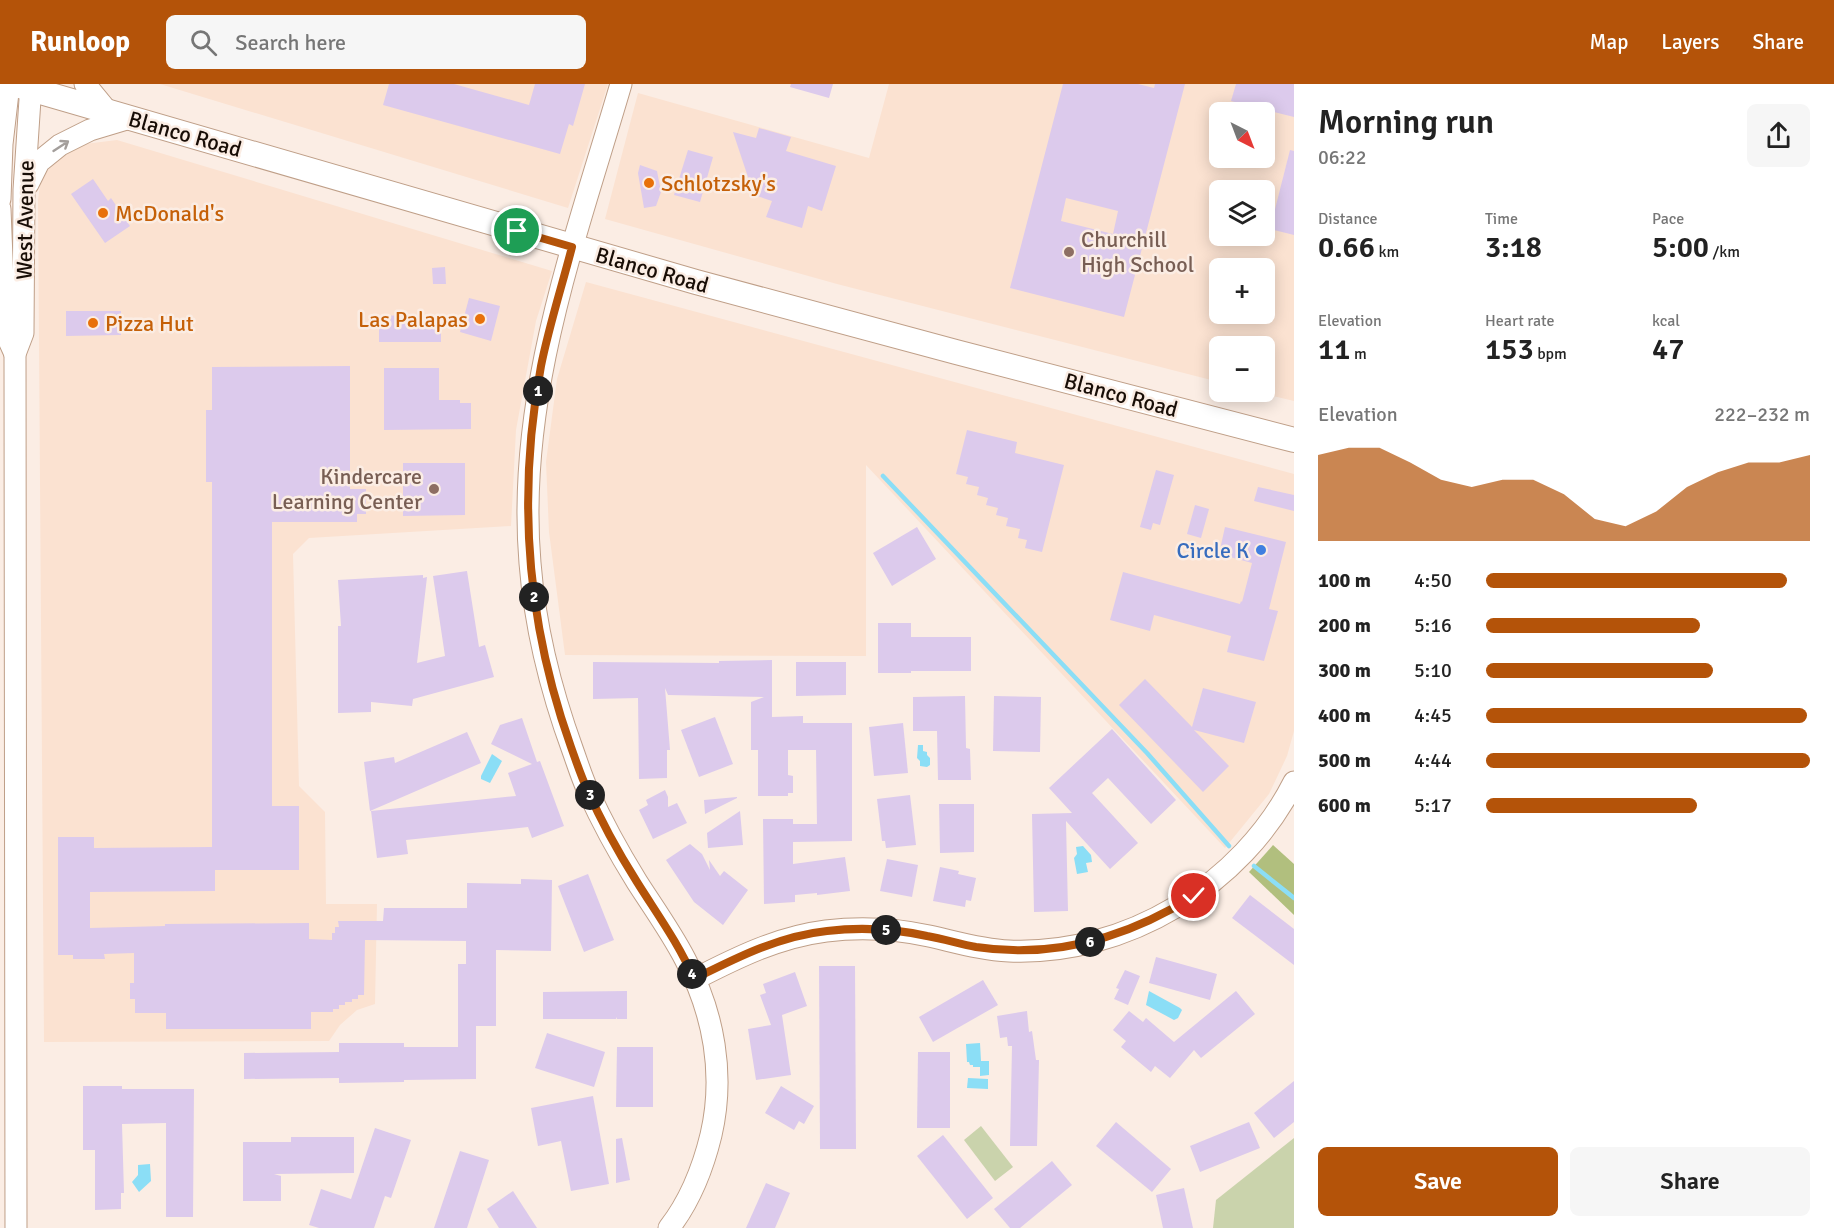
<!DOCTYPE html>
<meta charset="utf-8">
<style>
body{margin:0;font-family:Signika,sans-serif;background:#f6f6f6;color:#222;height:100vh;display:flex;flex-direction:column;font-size:22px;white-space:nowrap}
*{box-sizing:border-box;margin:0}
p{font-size:20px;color:#767676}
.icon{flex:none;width:33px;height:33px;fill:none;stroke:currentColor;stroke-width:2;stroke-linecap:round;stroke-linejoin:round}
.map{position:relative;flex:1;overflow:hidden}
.drawer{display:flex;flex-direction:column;background:#fff;width:540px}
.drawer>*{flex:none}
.needle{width:39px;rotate:138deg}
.buttons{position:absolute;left:1209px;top:18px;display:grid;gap:12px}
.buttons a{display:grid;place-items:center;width:66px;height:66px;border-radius:9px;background:#fff;box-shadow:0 3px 15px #0003;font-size:30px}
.pin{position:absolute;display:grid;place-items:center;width:51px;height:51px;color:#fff;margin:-26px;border:3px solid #fff;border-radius:50%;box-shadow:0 2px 6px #0007}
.km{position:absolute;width:30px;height:30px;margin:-15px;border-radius:50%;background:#222;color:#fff;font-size:16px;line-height:30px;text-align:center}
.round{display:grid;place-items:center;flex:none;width:63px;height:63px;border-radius:9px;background:#f6f6f6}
.head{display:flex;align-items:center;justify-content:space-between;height:102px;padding:0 24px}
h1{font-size:33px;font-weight:600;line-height:45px}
.stats{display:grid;grid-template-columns:repeat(3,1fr);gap:9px;height:102px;padding:6px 24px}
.stats div{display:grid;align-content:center}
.stats b{font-size:30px;font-weight:600}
.stats small{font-size:16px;font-weight:400}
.stats p{font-size:16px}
.chart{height:168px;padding:12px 24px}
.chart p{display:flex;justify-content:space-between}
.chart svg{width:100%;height:108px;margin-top:6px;fill:#b45309;opacity:.7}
.button{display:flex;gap:12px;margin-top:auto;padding:12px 24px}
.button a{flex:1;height:69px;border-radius:9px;background:#b45309;color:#fff;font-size:24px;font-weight:600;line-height:69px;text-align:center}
.button a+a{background:#f6f6f6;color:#222}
ul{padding:0 24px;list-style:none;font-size:20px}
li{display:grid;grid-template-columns:96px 72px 1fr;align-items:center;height:45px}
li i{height:15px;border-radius:8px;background:#b45309}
header{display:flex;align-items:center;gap:36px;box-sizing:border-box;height:84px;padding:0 30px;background:#b45309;color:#fff}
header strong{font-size:28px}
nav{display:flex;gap:33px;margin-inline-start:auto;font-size:21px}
.search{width:420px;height:54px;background:#f6f6f6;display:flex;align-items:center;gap:15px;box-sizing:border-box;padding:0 21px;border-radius:9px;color:#767676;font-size:22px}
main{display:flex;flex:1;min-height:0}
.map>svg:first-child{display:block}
.built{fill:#fbe2d1;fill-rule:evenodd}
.green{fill:#cad3ac}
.forest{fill:#b1bf7e}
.water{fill:#8bdef6}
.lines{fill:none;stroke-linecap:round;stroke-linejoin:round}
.stream{stroke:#8bdef6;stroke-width:4.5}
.building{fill:#dccaec;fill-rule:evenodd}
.secondary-casing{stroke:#bf9f88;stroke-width:23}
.primary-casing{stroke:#bf9f88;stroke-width:26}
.secondary{stroke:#fff;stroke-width:21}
.primary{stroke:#fff;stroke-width:24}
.oneway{stroke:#a39e9b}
.route-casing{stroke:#fff;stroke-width:12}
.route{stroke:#b45309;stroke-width:8}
.food-dot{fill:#e8710a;stroke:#fbede4;stroke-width:2}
.education-dot{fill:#8d6e63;stroke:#fbede4;stroke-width:2}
.shop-dot{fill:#3f7fe0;stroke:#fbede4;stroke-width:2}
.labels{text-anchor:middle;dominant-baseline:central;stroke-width:5;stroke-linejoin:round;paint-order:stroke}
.street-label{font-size:22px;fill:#180d06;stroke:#fbede4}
.food-label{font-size:22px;fill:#c56008;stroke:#fbede4;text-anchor:start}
.education-label{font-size:22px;fill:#785e54;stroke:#fbede4;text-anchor:start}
.shop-label{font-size:22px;fill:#366cbe;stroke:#fbede4;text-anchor:end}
</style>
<header>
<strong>Runloop</strong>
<div class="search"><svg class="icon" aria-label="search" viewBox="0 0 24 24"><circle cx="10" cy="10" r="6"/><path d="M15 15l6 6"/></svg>Search here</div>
<nav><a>Map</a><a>Layers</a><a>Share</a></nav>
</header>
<main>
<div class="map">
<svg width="1294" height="1144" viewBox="0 0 1294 1144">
<rect width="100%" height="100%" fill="#fbede4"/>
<g class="built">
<polygon points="160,0 608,0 568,124"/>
<path d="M889,0H1294V317L1256,308H1264V262H1220L1219,298L837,200L605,135L638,9L869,74ZM1220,28H1264V74H1220ZM1220,106H1264V152H1220ZM1220,184H1264V230H1220Z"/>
<polygon points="117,56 552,187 536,237 516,346 511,442 309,454 293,470 299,702 325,728 326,820 377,820 375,920 357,926 340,941 329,957 44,958 38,116 41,94 59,74 85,60"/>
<polygon points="586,198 1294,390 1294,647 1287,672 1269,710 1225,764 866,381 866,572 565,571 549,448 546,378 557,295"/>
</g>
<g class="green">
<polygon points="981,1042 1013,1083 995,1097 964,1056"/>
<polygon points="1294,1054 1294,1144 1213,1144 1216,1116"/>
</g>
<polygon class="forest" points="1273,761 1294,780 1294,831 1249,788"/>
<g class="water">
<polygon points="918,661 923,661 923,667 927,668 927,671 930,674 930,681 927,683 920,682 920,677 917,674"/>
<polygon points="492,670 502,677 490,699 481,695 481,692"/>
<polygon points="1083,762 1091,771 1092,778 1086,779 1088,788 1077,790 1074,774 1077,770 1076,763"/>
<polygon points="1149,907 1180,924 1182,926 1178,934 1174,936 1146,921"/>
<polygon points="980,959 981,977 989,977 989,991 980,992 980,983 973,983 973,981 970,981 969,978 967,978 966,960"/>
<polygon points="968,994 988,995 988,1005 967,1004"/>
<polygon points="150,1080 151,1097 139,1108 132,1098 138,1091 138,1081"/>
</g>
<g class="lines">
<g class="stream">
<polyline points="883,392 1147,669 1229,762"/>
<polyline points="1254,782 1294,814"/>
</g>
</g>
<g class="building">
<polygon points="389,0 454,0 529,21 535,0 585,0 573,42 569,40 560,70 383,21"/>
<polygon points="791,0 833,0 829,14 790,3"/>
<path d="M1063,0H1138L1154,4L1155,0H1185L1124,233L1010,204ZM1066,114L1118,127L1113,150L1061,137Z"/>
<polygon points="1236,0 1294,0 1294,33 1231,17"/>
<polygon points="759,44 791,53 786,67 836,82 822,127 808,122 802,144 766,133 772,117 754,111 733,48 756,54"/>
<polygon points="688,66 713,73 700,118 674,111"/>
<polygon points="1290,66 1294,67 1294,151 1270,145"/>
<polygon points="640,81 657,87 661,108 656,122 644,124 638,89"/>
<polygon points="93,95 108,117 111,114 130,142 105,159 71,110"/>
<polygon points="445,183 446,200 433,200 432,184"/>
<polygon points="469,214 500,222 491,257 460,248"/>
<polygon points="66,227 121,227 121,251 66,252"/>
<polygon points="410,231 410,234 441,234 441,258 379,258 379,232"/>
<polygon points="350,282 350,405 366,405 366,430 357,430 357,438 272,438 272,722 299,722 299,786 215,786 215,807 90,808 90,844 165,842 165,840 309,839 309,855 332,856 332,849 335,849 335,843 339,843 338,837 383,837 384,824 467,824 467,799 521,800 521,795 552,796 551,867 496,866 496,942 476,942 476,995 404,996 404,998 339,999 339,994 244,995 244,969 339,968 339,959 404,959 404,963 458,963 458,880 466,880 466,857 365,856 364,911 358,911 358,915 352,915 352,918 345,918 345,921 339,921 339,925 333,925 333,928 311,928 311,945 166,945 166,929 135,929 135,915 130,915 130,899 134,899 134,869 104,870 105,875 73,875 73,871 58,871 58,753 94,753 94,764 212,763 212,398 206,398 206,326 212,326 212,283"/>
<polygon points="384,284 439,284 439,316 460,316 460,319 471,319 471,345 384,346"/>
<polygon points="967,346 1017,358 1015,369 1064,381 1042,468 1025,464 1027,456 1018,454 1020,445 1006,442 1008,434 996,431 998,424 986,421 988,414 977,411 979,403 966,400 968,393 956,390"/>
<polygon points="403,379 465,379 465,431 403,432"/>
<polygon points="1156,386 1174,391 1160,441 1153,439 1151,446 1140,443"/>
<polygon points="1258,403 1294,411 1294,427 1254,417"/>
<polygon points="1195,421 1209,425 1201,454 1187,450"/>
<polygon points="917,443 936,475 892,502 873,469"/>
<polygon points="1225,443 1286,458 1269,525 1278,527 1264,577 1227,568 1231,552 1154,531 1150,547 1110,536 1123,488 1240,520 1241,517 1242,518 1252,479 1219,470"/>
<polygon points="467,487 479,563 485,561 494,593 413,615 412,622 371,618 371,628 338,629 338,542 341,542 338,496 423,491 423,494 427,493 417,579 445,572 433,492"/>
<polygon points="878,539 911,539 911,553 971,553 971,587 911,587 911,589 878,589"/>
<polygon points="772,576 772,633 803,632 803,639 852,639 852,757 793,758 793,780 845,773 850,807 817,811 817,809 795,811 795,818 764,820 763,735 793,735 793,740 817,740 816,666 788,666 788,691 793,692 793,709 788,709 788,712 758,712 758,666 751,666 751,618 764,613 668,611 665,604 670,666 667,666 667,694 639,695 638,614 593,615 593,578 719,579 719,577"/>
<polygon points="796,578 846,578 846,611 796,612"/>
<polygon points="1145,595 1192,643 1203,604 1256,618 1244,659 1194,646 1229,682 1203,708 1119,621"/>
<polygon points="965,612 966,664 970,665 971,696 938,696 937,647 913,647 913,613"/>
<polygon points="994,612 1041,613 1040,668 993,667"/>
<polygon points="715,633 733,680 699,693 681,646"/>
<polygon points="522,634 537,678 540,677 564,742 532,754 528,743 406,756 408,770 377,774 371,727 516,712 508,689 532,680 491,660 500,641"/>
<polygon points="903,639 908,689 874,692 869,643"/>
<polygon points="1112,645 1176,716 1151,740 1108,694 1092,709 1138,759 1110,785 1066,737 1068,827 1034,828 1032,730 1072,729 1049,704"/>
<polygon points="467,648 481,679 370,727 364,678 394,673 395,679"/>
<polygon points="665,706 668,713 668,723 677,719 687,739 653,755 639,726 648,721 646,716"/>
<polygon points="910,711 916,761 886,764 885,757 882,757 877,715"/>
<polygon points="737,713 737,714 705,730 704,716"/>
<polygon points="939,720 974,720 974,768 940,769"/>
<polygon points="740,727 743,761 708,764 707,749"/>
<polygon points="690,760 702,770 710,786 709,776 720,792 724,787 748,806 723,841 694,818 666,776"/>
<polygon points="887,775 918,781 912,813 880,807"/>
<polygon points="940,783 959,787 958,790 976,794 971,817 966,816 965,823 933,817"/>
<polygon points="588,790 614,856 584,868 558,802"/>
<polygon points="1250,811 1294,845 1294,881 1232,834"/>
<polygon points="1156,873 1217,890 1210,916 1149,899"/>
<polygon points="819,882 855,882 856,1065 820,1065"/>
<polygon points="1125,886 1140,892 1128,921 1114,915 1119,905 1116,904"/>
<polygon points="795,888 807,922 782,931 791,991 756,996 748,945 771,941 760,911 766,909 763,900"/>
<polygon points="983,896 998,921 933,958 919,933"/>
<polygon points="627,907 627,935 617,935 617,933 616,935 543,935 543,908"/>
<polygon points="1236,907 1255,930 1201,974 1194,966 1170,994 1155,982 1151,988 1121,963 1126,957 1113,946 1129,927 1143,938 1146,934 1174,958"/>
<polygon points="1027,927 1029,948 1032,947 1036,976 1039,976 1037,1062 1010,1062 1012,962 1008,962 1007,953 1000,954 997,932"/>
<polygon points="547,949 605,968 594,1003 535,984"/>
<polygon points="617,963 653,963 653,1023 616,1023"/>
<polygon points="918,968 950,968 950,1044 917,1044"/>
<polygon points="1294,997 1294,1038 1274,1054 1254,1029"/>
<polygon points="83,1002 122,1002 122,1005 194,1005 193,1133 166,1133 166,1039 122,1040 124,1109 121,1109 121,1125 95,1126 95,1066 83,1066"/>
<polygon points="781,1002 814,1022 804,1040 799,1037 794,1046 765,1029"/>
<polygon points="593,1012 609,1100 571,1107 561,1057 538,1062 531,1024"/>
<polygon points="1116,1038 1171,1085 1152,1108 1096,1062"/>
<polygon points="1249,1038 1260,1064 1200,1088 1190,1062"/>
<polygon points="375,1044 411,1056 391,1114 385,1112 374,1144 319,1144 309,1141 321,1105 351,1115"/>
<polygon points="943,1051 993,1114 967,1135 917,1072"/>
<polygon points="291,1053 354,1053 354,1089 274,1090 281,1092 281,1117 243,1117 243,1058 291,1058"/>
<polygon points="622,1054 630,1096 616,1099 616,1055"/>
<polygon points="460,1067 489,1076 467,1144 434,1144"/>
<polygon points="1052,1077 1072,1101 1020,1144 1010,1144 994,1125"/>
<polygon points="766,1099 790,1109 775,1144 746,1144"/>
<polygon points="1184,1104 1193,1144 1163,1144 1156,1111"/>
<polygon points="513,1107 537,1144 499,1144 487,1125"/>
</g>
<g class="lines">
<defs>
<g id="secondary">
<polyline points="85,0 108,28"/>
<path d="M621,0C575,157 516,313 530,479C535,543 551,607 573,667C578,681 582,694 588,707C602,738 619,769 637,798C653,823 671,848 685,875C714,929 725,991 711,1051C703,1084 690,1117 669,1144"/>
<polyline points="28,100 39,78 60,61 90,46 130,34"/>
<polyline points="0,115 2,60 9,0"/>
<polyline points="0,125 5,248 15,270"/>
<path d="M695,895C736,874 778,853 826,847C859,843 897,845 929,852C956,858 982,866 1009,867C1126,872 1242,801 1294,698"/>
<polyline points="16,1144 15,270 23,249 24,106 31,0"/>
</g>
<polyline id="primary" points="13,0 696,198 956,268 1294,356"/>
</defs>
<use href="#secondary" class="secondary-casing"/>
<use href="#primary" class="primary-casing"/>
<use href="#secondary" class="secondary"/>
<use href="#primary" class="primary"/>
</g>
<defs><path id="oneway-shaft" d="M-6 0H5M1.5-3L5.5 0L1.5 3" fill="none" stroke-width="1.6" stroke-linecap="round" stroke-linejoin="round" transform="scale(1.5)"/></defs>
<use class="oneway" href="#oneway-shaft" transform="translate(61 62) rotate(-33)"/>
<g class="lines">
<defs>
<path id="route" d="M517,147L572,163C562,202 549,242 541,282C517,411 527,540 571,663C576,677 581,692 587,705C601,737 618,768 637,798C657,830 679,860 694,895C736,874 779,852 827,847C860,843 895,845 927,852C944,855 960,860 976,863C1054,875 1128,853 1194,812"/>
</defs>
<use href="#route" class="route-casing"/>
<use href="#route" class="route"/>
</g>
<g class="food-dot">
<circle cx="649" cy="99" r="6"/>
<circle cx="103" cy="129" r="6"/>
<circle cx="480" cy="235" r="6"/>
<circle cx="93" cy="239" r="6"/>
</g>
<g class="education-dot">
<circle cx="1069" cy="168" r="6"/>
<circle cx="434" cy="405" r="6"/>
</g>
<circle class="shop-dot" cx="1261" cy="466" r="6"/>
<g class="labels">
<g class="street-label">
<text transform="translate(185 50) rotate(16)">Blanco Road</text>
<text transform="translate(25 136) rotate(-89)">West Avenue</text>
<text transform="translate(652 186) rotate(16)">Blanco Road</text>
<text transform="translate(1121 311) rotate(15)">Blanco Road</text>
</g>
<g class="food-label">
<text x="661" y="99">Schlotzsky's</text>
<text x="115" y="129">McDonald's</text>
<text x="468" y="235" text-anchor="end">Las Palapas</text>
<text x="105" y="239">Pizza Hut</text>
</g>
<g class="education-label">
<text x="1081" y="155">Churchill<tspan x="1081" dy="25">High School</tspan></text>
<text x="422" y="392" text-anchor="end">Kindercare<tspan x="422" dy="25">Learning Center</tspan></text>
</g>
<g class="shop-label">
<text x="1249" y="466">Circle K</text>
</g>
</g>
</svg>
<div class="buttons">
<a><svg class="needle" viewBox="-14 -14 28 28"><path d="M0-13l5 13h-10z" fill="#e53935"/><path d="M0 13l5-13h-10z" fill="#767676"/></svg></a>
<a><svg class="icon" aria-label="layers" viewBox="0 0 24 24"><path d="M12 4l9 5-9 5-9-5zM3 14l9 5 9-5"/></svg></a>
<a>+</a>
<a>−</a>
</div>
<div class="pin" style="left:517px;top:147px;background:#1e9e55"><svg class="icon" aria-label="arrive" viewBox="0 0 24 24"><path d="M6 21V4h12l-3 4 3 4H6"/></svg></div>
<div class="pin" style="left:1194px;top:812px;background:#d93025"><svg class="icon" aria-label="check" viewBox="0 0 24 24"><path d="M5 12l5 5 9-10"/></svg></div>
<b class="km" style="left:538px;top:307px">1</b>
<b class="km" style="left:534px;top:513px">2</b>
<b class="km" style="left:590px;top:711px">3</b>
<b class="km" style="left:692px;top:890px">4</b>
<b class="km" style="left:886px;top:846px">5</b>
<b class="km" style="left:1090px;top:858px">6</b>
</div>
<section class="drawer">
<div class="head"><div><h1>Morning run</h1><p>06:22</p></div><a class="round"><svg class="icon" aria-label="share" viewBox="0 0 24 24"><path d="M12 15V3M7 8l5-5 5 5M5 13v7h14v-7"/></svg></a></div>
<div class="stats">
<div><p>Distance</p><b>0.66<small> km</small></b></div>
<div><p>Time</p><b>3:18</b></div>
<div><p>Pace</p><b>5:00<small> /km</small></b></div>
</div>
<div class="stats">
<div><p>Elevation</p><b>11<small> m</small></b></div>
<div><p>Heart rate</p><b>153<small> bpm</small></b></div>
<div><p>kcal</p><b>47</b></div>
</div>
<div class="chart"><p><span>Elevation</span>222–232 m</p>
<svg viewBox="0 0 160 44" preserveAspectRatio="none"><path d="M0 44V9L10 6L20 6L30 12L40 19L50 22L60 19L70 19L80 25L90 35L100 38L110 32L120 22L130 16L140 12L150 12L160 9V44z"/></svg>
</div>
<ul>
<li><b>100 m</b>4:50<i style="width:93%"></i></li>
<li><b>200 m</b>5:16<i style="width:66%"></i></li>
<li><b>300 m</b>5:10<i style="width:70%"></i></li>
<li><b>400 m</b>4:45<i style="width:99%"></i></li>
<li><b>500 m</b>4:44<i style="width:100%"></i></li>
<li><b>600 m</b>5:17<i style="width:65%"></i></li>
</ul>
<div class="button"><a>Save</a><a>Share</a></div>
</section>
</main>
